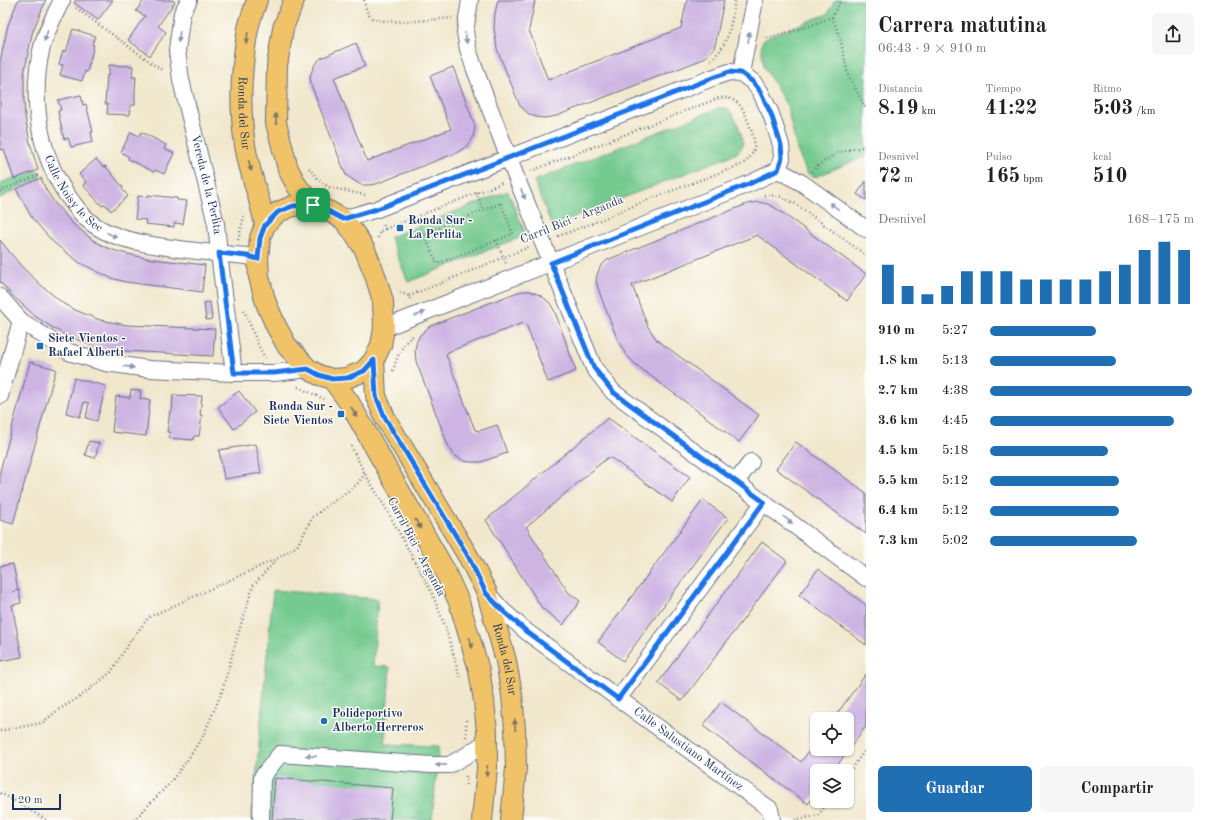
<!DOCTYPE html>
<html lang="es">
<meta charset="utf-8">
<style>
body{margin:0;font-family:"Old Standard TT",serif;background:#f6f6f6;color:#202124;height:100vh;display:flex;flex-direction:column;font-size:15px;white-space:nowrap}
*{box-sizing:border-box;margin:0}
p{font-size:13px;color:#757577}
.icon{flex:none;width:22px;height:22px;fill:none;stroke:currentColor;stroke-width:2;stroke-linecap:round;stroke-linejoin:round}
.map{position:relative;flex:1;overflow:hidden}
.drawer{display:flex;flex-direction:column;background:#fff;width:340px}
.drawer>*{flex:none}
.tools{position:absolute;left:810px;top:712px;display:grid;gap:8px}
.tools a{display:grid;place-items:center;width:44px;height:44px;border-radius:6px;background:#fff;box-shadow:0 1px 3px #0004;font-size:20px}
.scale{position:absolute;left:12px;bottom:10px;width:49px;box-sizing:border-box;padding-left:4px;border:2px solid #1b2f5e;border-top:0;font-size:11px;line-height:14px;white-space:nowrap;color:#1b2f5e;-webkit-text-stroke:3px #fdfcf7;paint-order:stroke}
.pin{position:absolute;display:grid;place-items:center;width:34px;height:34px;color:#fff;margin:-17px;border-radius:8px;box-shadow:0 2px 6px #0006}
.round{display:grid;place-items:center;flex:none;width:42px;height:42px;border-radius:6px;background:#f6f6f6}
.head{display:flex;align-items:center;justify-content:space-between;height:68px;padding:0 12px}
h1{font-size:22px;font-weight:700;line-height:30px}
.metrics{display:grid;grid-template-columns:repeat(3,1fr);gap:6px;height:68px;padding:4px 12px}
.metrics div{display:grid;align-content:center}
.metrics b{font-size:20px;font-weight:700}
.metrics small{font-size:11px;font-weight:400}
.metrics p{font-size:11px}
.chart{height:112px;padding:8px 12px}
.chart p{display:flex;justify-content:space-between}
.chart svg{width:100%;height:72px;margin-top:4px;stroke:#1f6fb2;stroke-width:6}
.action{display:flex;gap:8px;margin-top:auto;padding:8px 12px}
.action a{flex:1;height:46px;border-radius:6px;background:#1f6fb2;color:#fff;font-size:16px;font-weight:700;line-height:46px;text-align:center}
.action a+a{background:#f6f6f6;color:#202124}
ul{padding:0 12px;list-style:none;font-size:13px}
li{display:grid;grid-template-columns:64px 48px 1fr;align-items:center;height:30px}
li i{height:10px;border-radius:5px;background:#1f6fb2}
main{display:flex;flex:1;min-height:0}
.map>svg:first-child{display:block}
.green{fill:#74ca8f;stroke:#487c76}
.building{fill:#cdb4e3}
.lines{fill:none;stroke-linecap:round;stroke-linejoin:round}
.minor-casing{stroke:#666f84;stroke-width:18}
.major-casing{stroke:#666f84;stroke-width:22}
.path{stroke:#666f84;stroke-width:2.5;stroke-dasharray:1 3;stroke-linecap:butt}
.minor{stroke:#fff;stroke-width:16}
.major{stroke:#f0c369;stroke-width:20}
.oneway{fill:#8d97ae}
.oneway2{fill:#7b7263}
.route-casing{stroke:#fff;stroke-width:8}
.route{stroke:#1a73e8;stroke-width:5}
.poi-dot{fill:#1f6fb2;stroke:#fdfcf7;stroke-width:1.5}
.labels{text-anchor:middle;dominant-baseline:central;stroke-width:3;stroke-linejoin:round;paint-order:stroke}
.street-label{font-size:12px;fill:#1b2f5e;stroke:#fdfcf7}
.poi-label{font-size:12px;font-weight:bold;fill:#1b2f5e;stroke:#fdfcf7;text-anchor:start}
</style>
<main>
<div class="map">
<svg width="866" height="820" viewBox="0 0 866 820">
<rect width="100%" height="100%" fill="#fdfcf7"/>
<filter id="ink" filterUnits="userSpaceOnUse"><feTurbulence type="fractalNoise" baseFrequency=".025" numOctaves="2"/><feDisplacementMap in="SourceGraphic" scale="8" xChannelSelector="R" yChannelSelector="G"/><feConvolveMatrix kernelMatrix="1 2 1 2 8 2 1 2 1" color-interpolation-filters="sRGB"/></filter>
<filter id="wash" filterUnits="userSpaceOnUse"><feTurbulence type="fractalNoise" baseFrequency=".012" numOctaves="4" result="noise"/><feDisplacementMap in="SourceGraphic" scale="16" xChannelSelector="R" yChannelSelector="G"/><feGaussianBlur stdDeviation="0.9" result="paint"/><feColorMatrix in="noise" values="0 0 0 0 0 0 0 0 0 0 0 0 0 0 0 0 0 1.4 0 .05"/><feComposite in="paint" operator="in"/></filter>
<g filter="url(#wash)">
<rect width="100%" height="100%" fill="#f1e7cc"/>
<g class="green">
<polygon points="835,0 866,0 866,156 818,176 812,177 807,173 797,150 787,106 764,67 761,45 764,39 769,36 828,14"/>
<path d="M719,108C723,108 726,108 729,110C734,113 743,136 743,142C743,147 740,150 737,153L552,226L534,181Z"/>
<polygon points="38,170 40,178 0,198 0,183"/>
<polygon points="508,191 526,235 408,282 390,237"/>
<polygon points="273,590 378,599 373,666 390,667 385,744 439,746 432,820 252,820"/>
</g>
<g id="blocks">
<g class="building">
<polygon points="18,0 46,0 37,21 32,34 24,74 24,101 25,116 30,143 38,170 14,179 4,149 0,150 0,62 8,25"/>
<polygon points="76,0 113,0 98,20 74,3"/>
<polygon points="144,0 172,0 175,2 158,26 166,32 150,56 128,40 145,16 136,11"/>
<polygon points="498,0 535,0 529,30 548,80 681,28 687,0 724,0 716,41 714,48 707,56 701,60 556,116 544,118 536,117 529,114 520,106 501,59 497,49 494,28 495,13"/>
<polygon points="73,29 95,36 92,45 94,45 87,72 85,71 82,81 60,75 63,65 59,64 63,51 66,52"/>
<polygon points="356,43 365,66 334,78 367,161 451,129 430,76 453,67 471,115 475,126 473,138 467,146 456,153 376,184 369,185 361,185 350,178 346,175 342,165 311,85 310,76 315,64 321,58"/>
<polygon points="109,65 133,66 132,77 136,77 135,90 135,105 131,105 130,115 107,114 108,104 105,104 107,75 109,75"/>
<polygon points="81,95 83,105 86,104 93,132 91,132 93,142 71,147 68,138 64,139 58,111 61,110 58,100"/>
<polygon points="131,132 139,136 141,132 155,139 166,145 164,149 174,153 164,174 155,170 154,172 128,159 129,157 121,152"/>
<polygon points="96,159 103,167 105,166 123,187 122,189 128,196 111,211 105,204 102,206 83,185 86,182 79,174"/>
<polygon points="41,178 46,190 54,202 72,223 93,240 105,247 119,252 145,258 205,265 202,292 126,282 111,278 80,263 54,243 32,218 16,189"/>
<polygon points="866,181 866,200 857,194"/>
<polygon points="148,195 177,198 177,200 187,201 183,224 174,223 174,227 145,224 146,220 135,219 138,196 148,197"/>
<polygon points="758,202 768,204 777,209 866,274 847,301 757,235 632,285 648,327 657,340 759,415 739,442 640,368 634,363 625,353 618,341 601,297 597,285 596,280 597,275 600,267 607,260 747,204"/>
<polygon points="0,240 21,266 42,286 64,304 75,310 100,320 127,325 215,329 213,356 125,351 93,346 63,334 36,317 13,296 0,282"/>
<polygon points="524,291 530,291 540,295 550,303 555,312 576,371 548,382 526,324 523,323 448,352 446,355 475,430 479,431 497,425 507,453 481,462 470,462 464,461 454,455 447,443 416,361 415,350 417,341 420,335 430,326 518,292"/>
<polygon points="210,302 212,319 206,320 204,303"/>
<polygon points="30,362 56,369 13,524 0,520 0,471"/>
<polygon points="74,378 106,386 97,421 86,418 89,403 84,402 80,417 66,413"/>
<polygon points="131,390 141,391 140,399 150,400 146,436 112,432 116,396 130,398"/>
<polygon points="239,391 255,412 234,429 218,407"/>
<polygon points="173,395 202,396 200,415 202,415 199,436 194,436 193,440 169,438 170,432 167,432 170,411 172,411"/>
<polygon points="608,418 690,477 672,502 611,458 607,458 526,527 568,592 580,601 563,625 542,608 486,520"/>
<polygon points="89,441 99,443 95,458 85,455"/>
<polygon points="796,442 866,493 866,534 776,469"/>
<polygon points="256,444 261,473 224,479 219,450"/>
<polygon points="703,500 728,518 623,661 598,642"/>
<polygon points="762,542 787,561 682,701 658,683"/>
<polygon points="13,564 18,590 12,592 19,590 21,603 12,605 22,657 0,661 0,566"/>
<polygon points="818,569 866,605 866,645 799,595"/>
<polygon points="866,674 866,726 833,771 817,771 817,792 808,804 703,726 721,702 801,762 817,740 817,749 847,749 847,719 833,719"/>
<polygon points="275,778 393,788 390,820 272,820"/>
</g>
</g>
</g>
<g filter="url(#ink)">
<use href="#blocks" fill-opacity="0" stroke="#666f84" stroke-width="1"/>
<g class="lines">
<defs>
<g id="minor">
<path id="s1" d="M62,0C54,16 45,33 41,51C30,102 40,161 73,203C80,213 88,222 99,228C114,237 130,240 147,244C180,250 213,253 247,256L258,259"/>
<path id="s2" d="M189,0L182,13L177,50L181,80L216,224L219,253L234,373"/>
<polyline points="470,0 465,32 468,49 474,67 516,177 594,368 613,392 866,578"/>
<polyline points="741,73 755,0"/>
<polyline points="778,170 802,183 866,229"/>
<polyline points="343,219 377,209 644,105 712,78 729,72 741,73 753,82 760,91 771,114 781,145 782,158 778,170 751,183 588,248 384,328"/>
<polyline points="0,297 21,321 69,352 106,363 149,369 234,373 274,373 308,369"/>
<polyline points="0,396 21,321"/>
<polyline points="736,482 751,462"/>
<path id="s3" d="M488,594L502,610L527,632L770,809L772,820"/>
<polyline points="618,699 764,502"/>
<polyline points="261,820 262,777 280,754 431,765 449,765 467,755 487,741"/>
</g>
<g id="major">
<path id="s4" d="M257,0C254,10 250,19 248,29C241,67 239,107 245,145C249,172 260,198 265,225"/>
<polyline points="294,0 283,28 277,66 276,123 288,169 297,186 313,205"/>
<polygon points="313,205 328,211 343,219 355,234 365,250 375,275 383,301 384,328 381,345 374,360 364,371 347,378 332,379 319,375 308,369 287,346 276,326 266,303 259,277 258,259 260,238 265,225 278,212 293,206"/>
<path id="s5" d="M374,360L376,396L385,418L468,556L487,593L506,661L512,695L515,729L516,768L511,820"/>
<polyline points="332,379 349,402 444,569 459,602 479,670 484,701 487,732 487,769 482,820"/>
</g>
</defs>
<use href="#minor" class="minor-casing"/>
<use href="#major" class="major-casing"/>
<g class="path">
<path d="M364,0C365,6 366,13 371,17C381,26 437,19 452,18"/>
<polyline points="76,8 160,69 163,70"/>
<polyline points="832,17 840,37 848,75 866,108"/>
<polyline points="763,39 807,27 832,17 841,0"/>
<path d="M711,60C730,44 731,23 735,0"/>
<polyline points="309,168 317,178 328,187 365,195"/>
<path d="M531,171L719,98C738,96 743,108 749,124C755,140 759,152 743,164L650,199L593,223L556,237"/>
<polyline points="812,172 819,165 837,153 866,146"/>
<polyline points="0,191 39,175"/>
<polyline points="476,192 483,210"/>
<polyline points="764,195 779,196 794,203 866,255"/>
<polygon points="501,203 513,234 437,264 424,234"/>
<polyline points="385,229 502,183"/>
<polyline points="378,238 380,231 385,229 383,224"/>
<polyline points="238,240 244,216"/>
<polyline points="496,240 506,264"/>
<polyline points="400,292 404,294 409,296 410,300"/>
<polyline points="409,296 529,247"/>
<polyline points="244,310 259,347 265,358"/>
<path d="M393,371C398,355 400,346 414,335"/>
<polyline points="298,387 324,399"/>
<polyline points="351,446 365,474 384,505 432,593 445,626 460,677"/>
<polyline points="466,720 466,737"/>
<polyline points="0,731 42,723 58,710 80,697 111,672 131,640 149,617 276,559"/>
<polyline points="847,775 866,749"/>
<polyline points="466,785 466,774"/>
<polyline points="0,793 12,799 46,820"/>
<polyline points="134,820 169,784 186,762 203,736 222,692 236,641 253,586 278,558 297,546 313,517 328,505 343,495 357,484 365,474"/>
<polyline points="795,820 819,815 828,801"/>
</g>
<use href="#minor" class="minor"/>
<use href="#major" class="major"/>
</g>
<defs><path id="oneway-solid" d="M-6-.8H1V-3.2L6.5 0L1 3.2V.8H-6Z"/></defs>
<g class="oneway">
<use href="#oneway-solid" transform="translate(46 36) rotate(108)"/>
<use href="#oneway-solid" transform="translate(179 37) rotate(98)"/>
<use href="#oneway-solid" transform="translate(749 37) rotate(-80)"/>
<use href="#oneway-solid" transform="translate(466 38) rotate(81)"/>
<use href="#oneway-solid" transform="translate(523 194) rotate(68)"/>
<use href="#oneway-solid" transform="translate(834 206) rotate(-144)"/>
<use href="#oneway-solid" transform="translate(112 235) rotate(25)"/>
<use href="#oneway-solid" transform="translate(420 314) rotate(-22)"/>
<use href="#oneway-solid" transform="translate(129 367) rotate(8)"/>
<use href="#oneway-solid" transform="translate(788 520) rotate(37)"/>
<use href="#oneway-solid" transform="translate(311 756) rotate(-176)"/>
<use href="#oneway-solid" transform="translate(441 765) rotate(-179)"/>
</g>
<g class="oneway2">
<use href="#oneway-solid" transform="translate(247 38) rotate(98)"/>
<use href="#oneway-solid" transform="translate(276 119) rotate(-94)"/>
<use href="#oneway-solid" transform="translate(250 166) rotate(76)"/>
<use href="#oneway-solid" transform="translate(354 412) rotate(60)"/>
<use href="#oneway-solid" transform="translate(418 524) rotate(60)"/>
<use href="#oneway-solid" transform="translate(471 643) rotate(74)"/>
<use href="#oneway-solid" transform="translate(515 725) rotate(-94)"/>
<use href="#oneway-solid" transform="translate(487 771) rotate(93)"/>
</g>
</g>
<g class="lines" filter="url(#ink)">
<defs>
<polygon id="route" points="729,72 741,73 753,82 760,91 771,114 781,145 782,158 778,170 751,183 551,263 594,368 613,392 764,502 618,699 527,632 502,610 486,593 468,556 385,418 376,396 374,360 364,371 347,378 332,379 319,375 308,369 274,373 234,373 219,253 247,256 258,259 260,238 265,225 278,212 293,206 313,205 328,211 343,219 377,209 644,105 712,78"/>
</defs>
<use href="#route" class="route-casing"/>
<use href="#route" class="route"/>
</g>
<g class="poi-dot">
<rect x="396" y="224" width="8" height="8" rx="2"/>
<rect x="36" y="342" width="8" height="8" rx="2"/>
<rect x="337" y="410" width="8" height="8" rx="2"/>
<circle cx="324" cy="721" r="4"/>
</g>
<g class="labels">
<g class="street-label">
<text stroke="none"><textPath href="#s4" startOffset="115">Ronda del Sur</textPath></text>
<text stroke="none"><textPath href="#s2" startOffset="190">Vereda de la Perlita</textPath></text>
<text stroke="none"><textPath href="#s1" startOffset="208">Calle Noisy le Sec</textPath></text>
<text transform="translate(572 220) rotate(-22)">Carril Bici - Arganda</text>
<text transform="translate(416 547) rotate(62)">Carril Bici - Arganda</text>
<text stroke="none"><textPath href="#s5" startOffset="331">Ronda del Sur</textPath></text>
<text stroke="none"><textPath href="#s3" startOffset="254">Calle Salustiano Martínez</textPath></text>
</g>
<g class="poi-label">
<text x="408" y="221">Ronda Sur -<tspan x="408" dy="14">La Perlita</tspan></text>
<text x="48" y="339">Siete Vientos -<tspan x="48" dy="14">Rafael Alberti</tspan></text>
<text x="333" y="407" text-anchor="end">Ronda Sur -<tspan x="333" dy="14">Siete Vientos</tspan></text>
<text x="332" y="714">Polideportivo<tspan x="332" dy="14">Alberto Herreros</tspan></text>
</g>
</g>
</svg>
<div class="tools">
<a><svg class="icon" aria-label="locate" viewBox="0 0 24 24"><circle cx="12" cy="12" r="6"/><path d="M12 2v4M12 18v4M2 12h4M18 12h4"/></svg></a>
<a><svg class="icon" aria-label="layers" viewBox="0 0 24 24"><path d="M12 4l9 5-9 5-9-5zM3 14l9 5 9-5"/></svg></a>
</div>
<div class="scale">20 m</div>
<div class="pin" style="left:313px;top:205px;background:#1e9e55"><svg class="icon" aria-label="arrive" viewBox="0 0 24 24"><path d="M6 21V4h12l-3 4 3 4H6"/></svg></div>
</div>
<section class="drawer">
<div class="head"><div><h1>Carrera matutina</h1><p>06:43 · 9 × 910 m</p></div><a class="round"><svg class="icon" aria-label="share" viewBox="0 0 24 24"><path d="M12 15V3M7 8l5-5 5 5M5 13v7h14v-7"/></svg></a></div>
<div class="metrics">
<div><p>Distancia</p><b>8.19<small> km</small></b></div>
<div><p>Tiempo</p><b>41:22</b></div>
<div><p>Ritmo</p><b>5:03<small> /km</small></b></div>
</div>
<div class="metrics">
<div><p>Desnivel</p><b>72<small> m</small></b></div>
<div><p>Pulso</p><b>165<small> bpm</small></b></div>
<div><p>kcal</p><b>510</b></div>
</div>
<div class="chart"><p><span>Desnivel</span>168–175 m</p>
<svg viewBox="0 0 160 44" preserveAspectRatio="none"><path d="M5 44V20M15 44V33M25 44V38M35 44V33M45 44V24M55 44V24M65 44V24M75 44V29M85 44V29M95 44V29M105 44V29M115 44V24M125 44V20M135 44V11M145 44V6M155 44V11"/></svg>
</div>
<ul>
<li><b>910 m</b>5:27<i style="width:52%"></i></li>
<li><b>1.8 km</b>5:13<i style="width:62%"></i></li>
<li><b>2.7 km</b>4:38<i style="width:99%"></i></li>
<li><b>3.6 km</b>4:45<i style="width:90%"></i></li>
<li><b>4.5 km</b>5:18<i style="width:58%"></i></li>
<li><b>5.5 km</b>5:12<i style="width:63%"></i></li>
<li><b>6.4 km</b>5:12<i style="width:63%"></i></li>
<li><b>7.3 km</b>5:02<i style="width:72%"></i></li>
</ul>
<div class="action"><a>Guardar</a><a>Compartir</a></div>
</section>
</main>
